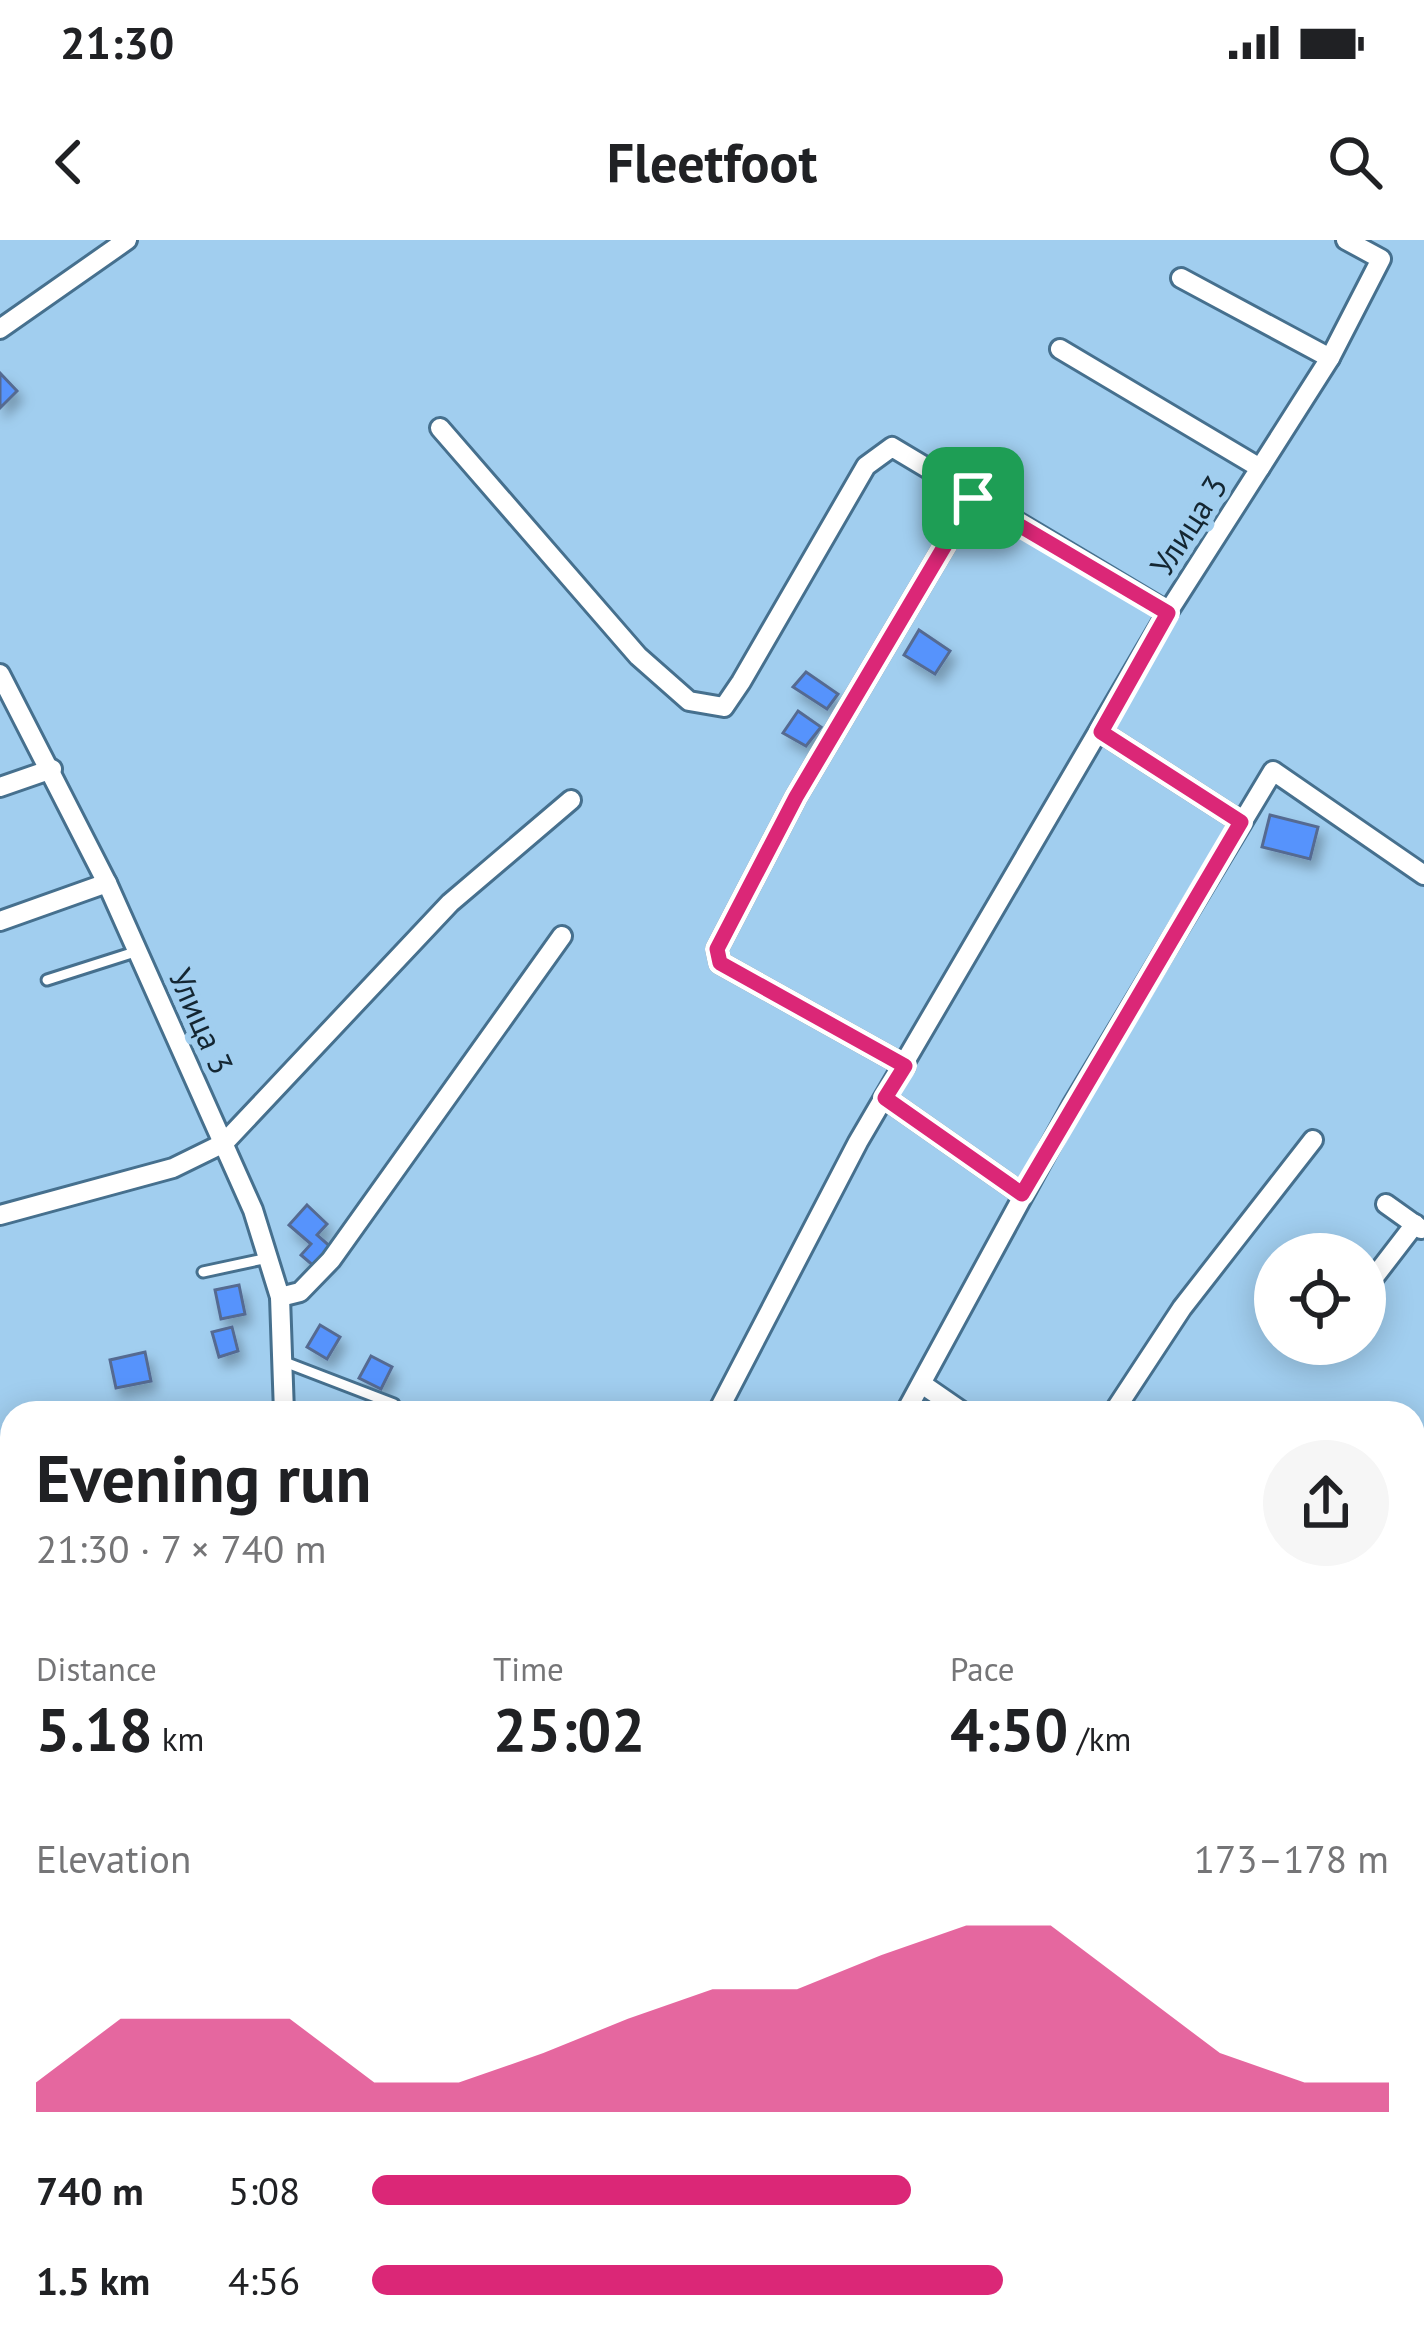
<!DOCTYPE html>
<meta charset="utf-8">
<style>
body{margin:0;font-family:"PT Sans",sans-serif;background:#f6f6f6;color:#202124;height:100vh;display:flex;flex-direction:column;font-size:45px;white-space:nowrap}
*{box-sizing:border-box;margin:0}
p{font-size:39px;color:#757577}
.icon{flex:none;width:66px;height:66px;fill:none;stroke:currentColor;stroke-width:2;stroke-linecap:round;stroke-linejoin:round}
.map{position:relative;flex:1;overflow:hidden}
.details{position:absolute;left:0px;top:1161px;width:1425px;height:951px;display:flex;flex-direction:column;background:#fff;border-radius:36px 36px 0 0;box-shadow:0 6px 30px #0003}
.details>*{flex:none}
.controls{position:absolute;left:1254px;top:993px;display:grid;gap:24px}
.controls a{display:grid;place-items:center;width:132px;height:132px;border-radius:50%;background:#fff;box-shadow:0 6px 30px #0003;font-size:60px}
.pin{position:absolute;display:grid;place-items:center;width:102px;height:102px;color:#fff;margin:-51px;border-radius:24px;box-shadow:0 6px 18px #0006}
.round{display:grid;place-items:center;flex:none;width:126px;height:126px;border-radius:63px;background:#f6f6f6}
.summary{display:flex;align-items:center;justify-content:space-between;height:204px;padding:0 36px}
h1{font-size:66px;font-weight:700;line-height:90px}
.metrics{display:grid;grid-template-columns:repeat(3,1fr);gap:18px;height:204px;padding:12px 36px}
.metrics div{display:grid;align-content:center}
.metrics b{font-size:60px;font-weight:700}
.metrics small{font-size:33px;font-weight:400}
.metrics p{font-size:33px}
.chart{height:336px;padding:24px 36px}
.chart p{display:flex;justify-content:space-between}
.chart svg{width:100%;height:216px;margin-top:12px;fill:#db2777;opacity:.7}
ul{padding:0 36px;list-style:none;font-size:39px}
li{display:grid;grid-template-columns:192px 144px 1fr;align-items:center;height:90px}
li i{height:30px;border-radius:15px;background:#db2777}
.status{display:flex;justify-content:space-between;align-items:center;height:84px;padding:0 60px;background:#fff;direction:ltr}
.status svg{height:33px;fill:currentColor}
header{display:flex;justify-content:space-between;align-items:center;height:156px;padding:0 36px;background:#fff;font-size:54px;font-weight:700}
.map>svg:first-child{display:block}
.building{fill:#5693fc;stroke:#556b91;stroke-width:3;filter:url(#shadow)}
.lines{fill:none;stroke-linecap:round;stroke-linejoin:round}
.lane-casing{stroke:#46708e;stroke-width:15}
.street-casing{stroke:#46708e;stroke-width:24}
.lane{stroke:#fff;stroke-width:9}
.street{stroke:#fff;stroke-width:18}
.route-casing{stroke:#fff;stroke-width:24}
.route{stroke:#db2777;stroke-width:15}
.labels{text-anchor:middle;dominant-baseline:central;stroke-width:12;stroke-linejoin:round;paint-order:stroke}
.street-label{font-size:33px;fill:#142632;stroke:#a1ceef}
</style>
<div class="status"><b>21:30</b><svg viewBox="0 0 49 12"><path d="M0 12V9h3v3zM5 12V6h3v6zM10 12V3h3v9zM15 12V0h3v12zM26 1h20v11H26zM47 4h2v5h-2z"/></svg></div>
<header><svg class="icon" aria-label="back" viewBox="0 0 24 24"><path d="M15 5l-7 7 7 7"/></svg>Fleetfoot<svg class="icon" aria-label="search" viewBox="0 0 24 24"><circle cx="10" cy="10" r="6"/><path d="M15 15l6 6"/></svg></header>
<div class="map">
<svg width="1424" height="2111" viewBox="0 0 1424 2111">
<defs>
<filter id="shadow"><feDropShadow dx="5.5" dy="9" stdDeviation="6" flood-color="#0004"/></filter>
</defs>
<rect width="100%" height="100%" fill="#a1ceef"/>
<g class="building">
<polygon points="0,133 17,151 0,168"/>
<polygon points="919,390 950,411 935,434 904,415"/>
<polygon points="806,432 838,454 827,469 793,447"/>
<polygon points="798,471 821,487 806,506 783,493"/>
<polygon points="1270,575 1318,587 1310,619 1262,607"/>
<polygon points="307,965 327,984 317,995 333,1009 316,1028 301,1015 311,1004 289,985"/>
<polygon points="239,1045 245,1074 221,1079 215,1050"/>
<polygon points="320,1085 340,1097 327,1119 307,1107"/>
<polygon points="232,1087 238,1111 219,1117 212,1092"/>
<polygon points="145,1112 151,1141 116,1148 110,1120"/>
<polygon points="371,1116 392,1127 381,1149 359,1138"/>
</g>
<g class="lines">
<defs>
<g id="lane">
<polyline points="47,740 138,711"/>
<polyline points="203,1032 268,1018"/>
<polyline points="282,1121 394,1164"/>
<polyline points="1413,1264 1424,1268"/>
<polyline points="0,2045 12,2053"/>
<polyline points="78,2100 93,2111"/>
<polyline points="684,2111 691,2100"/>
</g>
<g id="street">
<polyline points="1181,38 1330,118"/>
<polyline points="0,89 127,0"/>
<polyline points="440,188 638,416 689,461 724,467 741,442 866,226 892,207 1168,372"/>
<polyline points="1260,228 1330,118 1381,19 1346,0"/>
<polyline points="0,434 107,643 253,970 280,1057 284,1173"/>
<polyline points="1101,492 1241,582"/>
<polyline points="0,547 52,529"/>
<polyline points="0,681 107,643"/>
<polyline points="905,826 720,723 717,709 796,557 973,258"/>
<polyline points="885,858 1022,954"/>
<polyline points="1386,964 1421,989"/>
<polyline points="0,975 173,928 224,903 450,663 571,560"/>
<polyline points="1365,1049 1415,984"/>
<polyline points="280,1057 300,1052 331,1020 562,696"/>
<polyline points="922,1144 964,1173"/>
<polyline points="717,1173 858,902 1168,372 1260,228 1060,109"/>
<polyline points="905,1173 1072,866 1273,531 1424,635"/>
<polyline points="1113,1173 1182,1068 1313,900"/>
<polyline points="1413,1443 1424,1447"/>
<polyline points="0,1503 12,1508"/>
<polyline points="0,1737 12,1743"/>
<polyline points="1413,1940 1424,1946"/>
<polyline points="0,1953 12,1922"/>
<polyline points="304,2100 316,2111"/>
<polyline points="722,2100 742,2111"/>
<polyline points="1344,2100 1364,2111"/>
<polyline points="551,2111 560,2100"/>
<polyline points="617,2111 624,2100"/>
<polyline points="977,2111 981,2100"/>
<polyline points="1415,2111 1424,2098"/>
</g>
</defs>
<use href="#lane" class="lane-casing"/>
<use href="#street" class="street-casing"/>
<use href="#lane" class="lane"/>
<use href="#street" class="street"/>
</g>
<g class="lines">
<defs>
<polygon id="route" points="973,258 1168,373 1101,492 1241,582 1022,954 885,858 905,826 720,723 717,709 796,557"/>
</defs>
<use href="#route" class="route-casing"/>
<use href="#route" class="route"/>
</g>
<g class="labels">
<g class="street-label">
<text transform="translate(1188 285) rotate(-57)">Улица 3</text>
<text transform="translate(202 781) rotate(66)">Улица 3</text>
</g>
</g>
</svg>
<div class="controls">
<a><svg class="icon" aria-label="locate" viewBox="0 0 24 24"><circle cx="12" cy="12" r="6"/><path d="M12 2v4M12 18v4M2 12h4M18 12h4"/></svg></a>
</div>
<div class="pin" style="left:973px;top:258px;background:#1e9e55"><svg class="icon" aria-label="arrive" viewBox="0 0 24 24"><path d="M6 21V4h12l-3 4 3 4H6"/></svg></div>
<section class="details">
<div class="summary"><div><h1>Evening run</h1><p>21:30 · 7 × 740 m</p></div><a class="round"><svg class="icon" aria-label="share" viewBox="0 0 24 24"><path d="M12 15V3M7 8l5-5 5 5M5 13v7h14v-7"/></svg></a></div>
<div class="metrics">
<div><p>Distance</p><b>5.18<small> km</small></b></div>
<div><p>Time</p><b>25:02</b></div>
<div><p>Pace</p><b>4:50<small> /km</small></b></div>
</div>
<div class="chart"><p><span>Elevation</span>173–178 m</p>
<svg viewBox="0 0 160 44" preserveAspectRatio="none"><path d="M0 44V38L10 25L20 25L30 25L40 38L50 38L60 32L70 25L80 19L90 19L100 12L110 6L120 6L130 19L140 32L150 38L160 38V44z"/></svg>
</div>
<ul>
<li><b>740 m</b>5:08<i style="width:53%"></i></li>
<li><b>1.5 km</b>4:56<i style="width:62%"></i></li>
</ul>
</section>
</div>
